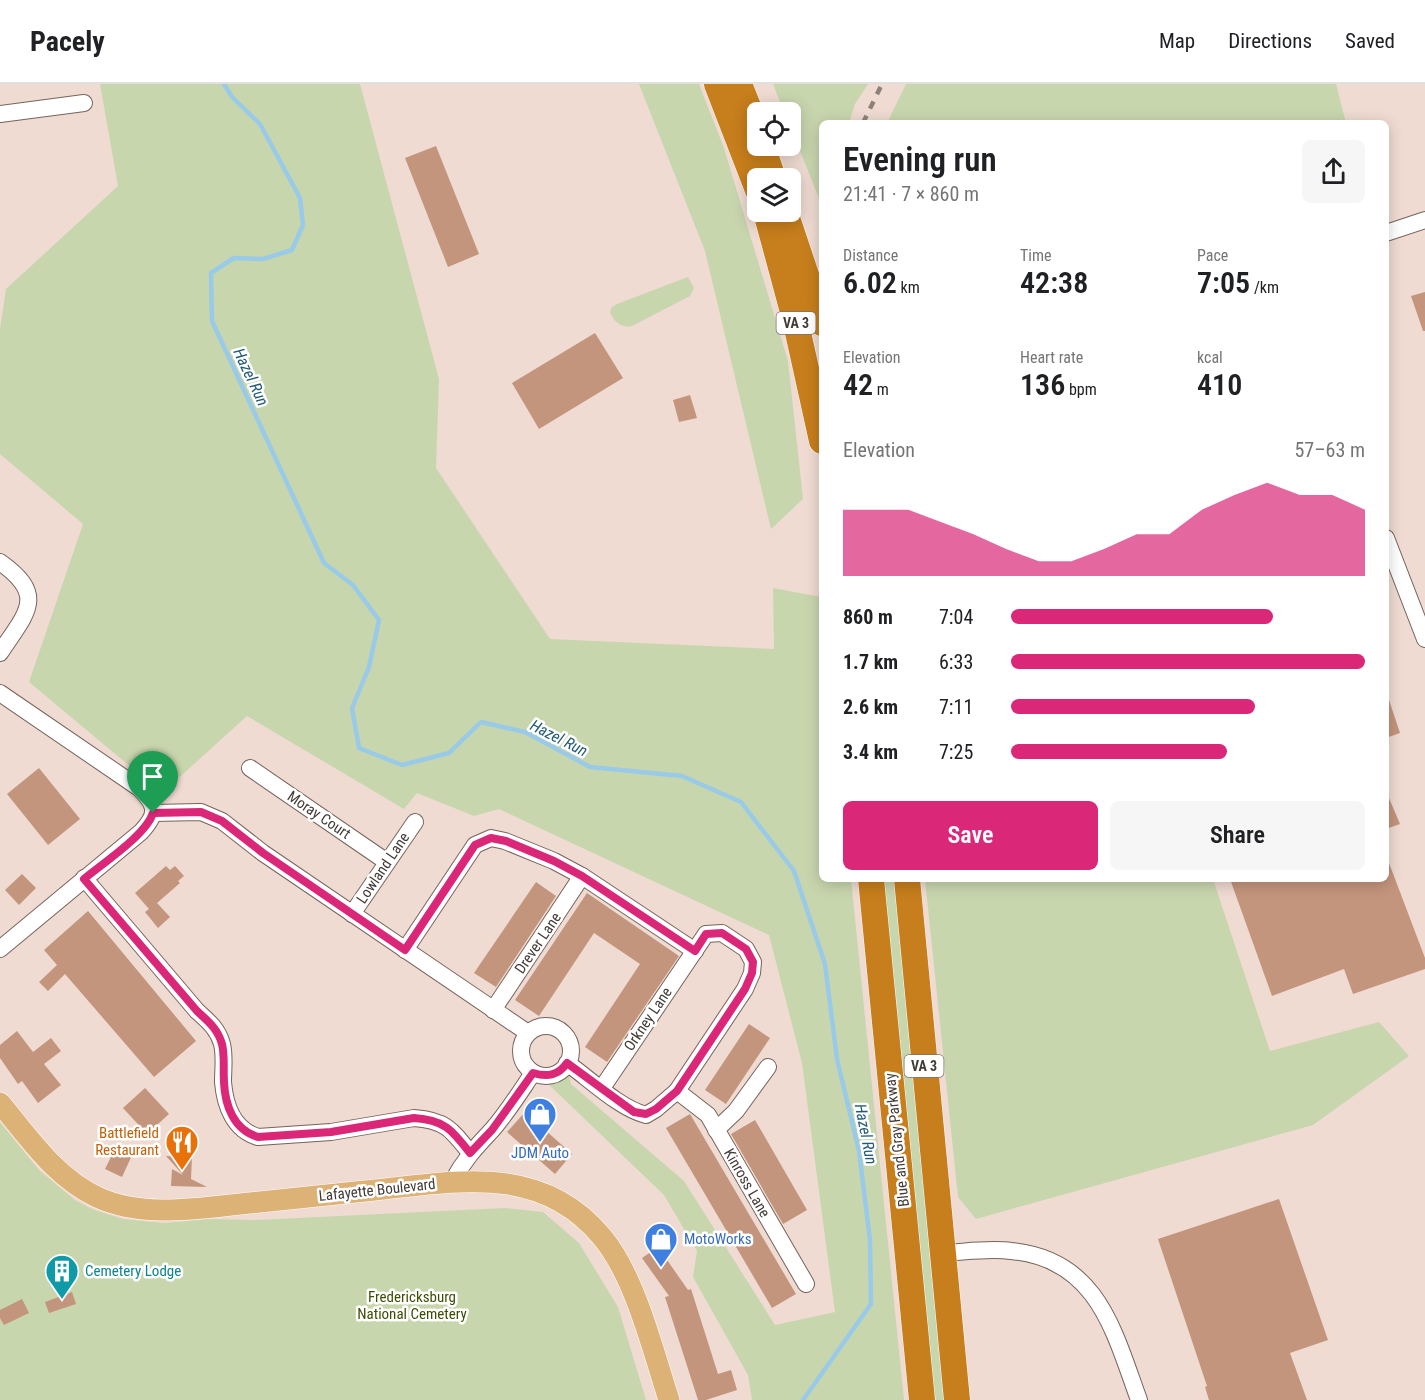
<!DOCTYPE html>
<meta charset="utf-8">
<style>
body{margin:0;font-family:"Roboto Condensed",sans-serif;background:#f6f6f6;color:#202124;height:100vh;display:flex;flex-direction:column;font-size:22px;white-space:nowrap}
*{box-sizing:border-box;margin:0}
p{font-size:20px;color:#757577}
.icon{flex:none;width:33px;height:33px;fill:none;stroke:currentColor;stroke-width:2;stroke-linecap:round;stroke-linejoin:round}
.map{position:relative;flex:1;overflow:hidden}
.sheet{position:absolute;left:819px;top:36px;width:570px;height:762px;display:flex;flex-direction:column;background:#fff;border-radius:9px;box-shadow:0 3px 15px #0003}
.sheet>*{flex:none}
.fabs{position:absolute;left:747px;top:18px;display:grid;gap:12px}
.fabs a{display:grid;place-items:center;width:54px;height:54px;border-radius:9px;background:#fff;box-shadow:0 3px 15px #0003;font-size:30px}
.pin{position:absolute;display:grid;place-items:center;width:51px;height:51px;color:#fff;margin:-62px -26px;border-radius:50% 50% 50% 0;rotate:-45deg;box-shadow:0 0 6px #0007}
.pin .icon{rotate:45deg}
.round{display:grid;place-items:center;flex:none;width:63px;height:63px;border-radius:9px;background:#f6f6f6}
.summary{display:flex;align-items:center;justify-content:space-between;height:102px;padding:0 24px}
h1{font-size:33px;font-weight:600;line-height:45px}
.stats{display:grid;grid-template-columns:repeat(3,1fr);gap:9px;height:102px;padding:6px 24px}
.stats div{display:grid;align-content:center}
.stats b{font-size:30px;font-weight:600}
.stats small{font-size:16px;font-weight:400}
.stats p{font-size:16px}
.chart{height:168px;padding:12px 24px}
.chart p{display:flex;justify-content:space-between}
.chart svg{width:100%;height:108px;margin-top:6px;fill:#db2777;opacity:.7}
.primary-button{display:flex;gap:12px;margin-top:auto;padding:12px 24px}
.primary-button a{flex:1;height:69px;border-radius:9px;background:#db2777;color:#fff;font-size:24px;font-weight:600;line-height:69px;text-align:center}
.primary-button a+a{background:#f6f6f6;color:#202124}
ul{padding:0 24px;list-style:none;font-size:20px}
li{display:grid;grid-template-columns:96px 72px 1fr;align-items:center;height:45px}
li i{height:15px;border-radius:8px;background:#db2777}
header{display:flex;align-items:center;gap:36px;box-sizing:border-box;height:84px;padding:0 30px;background:#fff;border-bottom:2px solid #e0e0e0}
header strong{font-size:28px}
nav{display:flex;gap:33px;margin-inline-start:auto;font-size:21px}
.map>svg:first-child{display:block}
.green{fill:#c8d6ae}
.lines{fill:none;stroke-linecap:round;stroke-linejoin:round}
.stream{stroke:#99cae7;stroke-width:4.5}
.building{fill:#c4957d}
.minor-casing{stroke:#75645b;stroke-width:18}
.major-casing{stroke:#fff;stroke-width:22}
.highway-casing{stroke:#fff;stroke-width:27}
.minor{stroke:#fff;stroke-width:16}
.major{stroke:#ddb277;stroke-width:21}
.highway{stroke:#c77e1c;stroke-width:26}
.rail{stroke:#8d807a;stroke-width:4.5;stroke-dasharray:8 8;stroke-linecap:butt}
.route-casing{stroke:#fff;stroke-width:12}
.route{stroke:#db2777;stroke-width:8}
.labels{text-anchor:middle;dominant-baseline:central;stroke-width:5;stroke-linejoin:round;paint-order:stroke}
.shield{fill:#fff;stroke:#7b7572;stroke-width:1.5}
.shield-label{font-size:14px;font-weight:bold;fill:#423a36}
.street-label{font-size:15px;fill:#423a36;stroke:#fff}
.food-label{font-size:15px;fill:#c56008;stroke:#fff;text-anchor:end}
.shop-label{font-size:15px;fill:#366cbe;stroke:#fff}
.culture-label{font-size:15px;fill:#0d838f;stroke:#fff;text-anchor:start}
.park-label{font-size:15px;fill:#3d4e02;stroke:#fff}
.water-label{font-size:16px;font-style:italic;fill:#215a78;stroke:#fff}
</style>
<header>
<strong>Pacely</strong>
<nav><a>Map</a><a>Directions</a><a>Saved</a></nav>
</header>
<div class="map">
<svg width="1425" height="1316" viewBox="0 0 1425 1316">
<rect width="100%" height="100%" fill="#efdbd2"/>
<g class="green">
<polygon points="100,0 360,0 439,295 436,384 550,555 774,565 773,504 821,513 822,795 851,795 904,1316 752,1316 748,1291 693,1193 697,1167 664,1111 544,996 569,991 571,1000 684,1097 775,1241 835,1228 802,979 769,851 499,725 474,732 417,709 404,725 247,632 162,709 29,598 83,440 0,370 0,245 6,205 118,102"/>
<polygon points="639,0 699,0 724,64 788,277 803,415 771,445 705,167"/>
<polygon points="773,0 868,0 855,20 849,39 822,39 822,122 791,44 790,28 784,28"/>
<polygon points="906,0 1336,0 1346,39 887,39"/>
<path d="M688,193L694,204L690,212L632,242C621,244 615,238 610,229L611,224L617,220Z"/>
<polygon points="879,795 898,795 948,1316 929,1316"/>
<polygon points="925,795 1213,795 1270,967 1379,938 1409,972 1313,1041 976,1135 958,1113"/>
<polygon points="0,1038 39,1086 75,1116 92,1125 123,1135 164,1139 209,1135 256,1136 505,1124 543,1128 579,1159 618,1223 646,1316 0,1316"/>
</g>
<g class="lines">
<polyline class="stream" points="224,0 232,13 260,40 300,114 303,141 292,166 263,175 234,174 211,189 212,237 324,479 353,501 379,536 369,583 352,624 359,664 402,681 449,669 481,638 525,648 590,683 682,692 741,718 794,787 825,880 837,975 859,1067 870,1156 871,1220 803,1316"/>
</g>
<g class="building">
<polygon points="436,62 479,170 448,183 405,74"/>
<polygon points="1425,208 1425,247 1423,247 1411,212"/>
<polygon points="595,249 623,294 539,345 512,299"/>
<polygon points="690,311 697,334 679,338 673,316"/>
<polygon points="1388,613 1400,649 1386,654 1386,614"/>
<polygon points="39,684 80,735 48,761 7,710"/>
<polygon points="1386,707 1400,740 1386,745"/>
<polygon points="1386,771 1425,874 1425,885 1353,910 1344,885 1272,912 1230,795 1386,795"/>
<polygon points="166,782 170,786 175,782 184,792 178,797 180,799 157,819 170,833 158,844 145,828 149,825 135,809"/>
<polygon points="22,790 36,804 19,821 5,806"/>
<polygon points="536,798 556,812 496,903 474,889"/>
<polygon points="587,809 679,872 607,978 585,963 640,880 594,849 539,932 515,916"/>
<polygon points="88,827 196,957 154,993 65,890 48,907 39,898 57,881 44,866"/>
<polygon points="749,940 770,954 726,1020 705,1006"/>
<polygon points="17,947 33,968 51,954 61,967 44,980 61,1001 38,1019 22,997 18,1000 0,974 0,961"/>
<polygon points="145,1004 169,1030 147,1050 123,1024"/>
<polygon points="525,1028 572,1070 555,1090 507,1048"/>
<polygon points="690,1030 796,1210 772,1224 666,1044"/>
<polygon points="755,1036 807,1126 783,1140 731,1050"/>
<polygon points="118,1059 134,1067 122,1093 105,1085"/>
<polygon points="166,1072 192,1073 191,1095 207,1103 171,1102 172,1085 183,1091"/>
<polygon points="1279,1115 1328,1256 1290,1269 1307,1316 1209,1316 1205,1303 1207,1302 1158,1155"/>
<polygon points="658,1163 688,1206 691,1205 718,1290 731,1286 737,1306 706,1316 698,1316 665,1213 669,1212 642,1174"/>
<polygon points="72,1208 76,1220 49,1229 45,1218"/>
<polygon points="22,1215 29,1229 4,1241 0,1234 0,1226"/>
</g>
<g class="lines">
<defs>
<g id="minor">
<polyline points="0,30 84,19"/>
<polyline points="1386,149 1425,136"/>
<polyline points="1386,454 1425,555"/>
<path d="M0,478C48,512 26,529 0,569"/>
<path d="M0,609L139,704C156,721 159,729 141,748L0,865"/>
<polyline points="250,684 387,778"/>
<polyline points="153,729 201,728 222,737 263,769 528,949"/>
<path d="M84,794L197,927C208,937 218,945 222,960C225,972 223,985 223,998C225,1022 234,1046 258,1053L331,1048L414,1034C445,1036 452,1046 470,1069"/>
<polyline points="352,830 415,738"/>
<polyline points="405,866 475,761 491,754 505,757 554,777 582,792 695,867"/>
<polyline points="493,926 582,792"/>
<circle cx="546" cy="967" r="25"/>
<path d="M567,979C590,995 619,1024 646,1031L656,1025L677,1007L745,905L752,889L753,878L746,865L722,849L706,850L602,1004"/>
<polyline points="677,1007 708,1031 806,1200"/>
<polyline points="716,1046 736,1027 768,983"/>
<path d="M452,1098C464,1076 475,1064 492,1046C507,1029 520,1008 533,989"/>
<path d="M943,1169C965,1168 989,1164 1011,1167C1098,1175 1114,1248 1139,1316"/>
</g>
<path id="major" d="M0,1019C29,1054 55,1093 97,1113C137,1132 187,1126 231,1121C279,1116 327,1111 375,1106C458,1097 542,1080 602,1153C635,1192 653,1267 669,1316"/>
<g id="highway">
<polyline points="717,0 758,106"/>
<polyline points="739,0 758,48"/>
<polyline points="762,62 773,94"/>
<polyline points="766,128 795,235 822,357"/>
<polyline points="785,128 822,239"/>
<polyline points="871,795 922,1316"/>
<polyline points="907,795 957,1316"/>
</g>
</defs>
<use href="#minor" class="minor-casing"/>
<use href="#major" class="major-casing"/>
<use href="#highway" class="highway-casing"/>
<use href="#minor" class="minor"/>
<use href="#major" class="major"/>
<use href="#highway" class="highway"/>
<polyline class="rail" points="863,39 882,0"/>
</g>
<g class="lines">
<defs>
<path id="route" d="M201,728L222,737L263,769L405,866L475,761L491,754L506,757L554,777L582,792L695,867L706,850L722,849L746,865L753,878L752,889L745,905L677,1007L656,1025L646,1030L634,1028L567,979C558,992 547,993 533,989L492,1046L470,1069C452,1046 445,1036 414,1034L331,1048L258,1053C234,1046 225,1022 224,998C223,985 225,972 222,960C218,945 208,937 197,927L84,795C103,779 146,751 153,729Z"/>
</defs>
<use href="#route" class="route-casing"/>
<use href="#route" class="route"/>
</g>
<defs>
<symbol id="shop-pin" viewBox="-11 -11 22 30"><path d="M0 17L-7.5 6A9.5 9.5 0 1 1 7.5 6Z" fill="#3f7fe0" stroke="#fff"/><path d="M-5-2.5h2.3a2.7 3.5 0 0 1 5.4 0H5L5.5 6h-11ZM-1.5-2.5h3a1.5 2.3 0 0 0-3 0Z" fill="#fff"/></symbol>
<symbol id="restaurant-pin" viewBox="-11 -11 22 30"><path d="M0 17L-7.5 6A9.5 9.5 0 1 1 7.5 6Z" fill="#e8710a" stroke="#fff"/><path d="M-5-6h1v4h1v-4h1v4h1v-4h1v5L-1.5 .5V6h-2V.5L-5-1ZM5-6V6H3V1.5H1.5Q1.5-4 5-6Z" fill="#fff"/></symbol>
<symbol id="building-pin" viewBox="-11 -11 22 30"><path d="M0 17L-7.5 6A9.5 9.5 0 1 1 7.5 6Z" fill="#0f9aa8" stroke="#fff"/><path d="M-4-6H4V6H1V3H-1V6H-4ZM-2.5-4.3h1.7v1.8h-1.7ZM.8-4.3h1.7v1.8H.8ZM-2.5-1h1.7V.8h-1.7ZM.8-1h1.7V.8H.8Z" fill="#fff"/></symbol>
</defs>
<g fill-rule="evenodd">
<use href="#shop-pin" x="521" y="1011" width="38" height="52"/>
<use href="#restaurant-pin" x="163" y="1039" width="38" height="52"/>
<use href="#shop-pin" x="642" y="1136" width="38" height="52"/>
<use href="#building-pin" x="43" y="1168" width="38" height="52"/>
</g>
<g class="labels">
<g class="shield">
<rect x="776.5" y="228" width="39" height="22" rx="4.5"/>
<rect x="904.5" y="971" width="39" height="22" rx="4.5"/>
</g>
<g class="shield-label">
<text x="796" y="239">VA 3</text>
<text x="924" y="982">VA 3</text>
</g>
<g class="street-label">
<text transform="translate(319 731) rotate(34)">Moray Court</text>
<text transform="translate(383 784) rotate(-56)">Lowland Lane</text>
<text transform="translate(538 859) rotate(-56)">Drever Lane</text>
<text transform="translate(648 935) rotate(-56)">Orkney Lane</text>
<text transform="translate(897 1056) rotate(-96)">Blue and Gray Parkway</text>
<text transform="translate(747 1099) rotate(60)">Kinross Lane</text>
<text transform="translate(377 1106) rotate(-6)">Lafayette Boulevard</text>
</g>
<g class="food-label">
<text x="159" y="1049">Battlefield<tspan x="159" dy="17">Restaurant</tspan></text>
</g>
<g class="shop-label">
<text x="540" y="1069">JDM Auto</text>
<text x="684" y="1155" text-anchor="start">MotoWorks</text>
</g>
<g class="culture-label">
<text x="85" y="1187">Cemetery Lodge</text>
</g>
<g class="park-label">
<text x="412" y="1213">Fredericksburg<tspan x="412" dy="17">National Cemetery</tspan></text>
</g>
<g class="water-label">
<text transform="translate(251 293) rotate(65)">Hazel Run</text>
<text transform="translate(559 654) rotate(27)">Hazel Run</text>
<text transform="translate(866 1050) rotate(79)">Hazel Run</text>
</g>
</g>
</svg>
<div class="fabs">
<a><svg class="icon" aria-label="locate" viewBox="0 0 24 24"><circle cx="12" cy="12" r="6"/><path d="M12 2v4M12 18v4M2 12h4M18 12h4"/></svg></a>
<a><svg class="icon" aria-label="layers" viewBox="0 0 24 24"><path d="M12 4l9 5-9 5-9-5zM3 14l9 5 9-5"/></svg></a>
</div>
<div class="pin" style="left:153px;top:729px;background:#1e9e55"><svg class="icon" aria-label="arrive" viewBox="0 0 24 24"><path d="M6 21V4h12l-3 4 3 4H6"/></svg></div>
<section class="sheet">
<div class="summary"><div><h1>Evening run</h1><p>21:41 · 7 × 860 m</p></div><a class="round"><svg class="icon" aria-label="share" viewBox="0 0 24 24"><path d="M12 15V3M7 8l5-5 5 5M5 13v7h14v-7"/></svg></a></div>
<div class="stats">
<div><p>Distance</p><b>6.02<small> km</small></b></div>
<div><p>Time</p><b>42:38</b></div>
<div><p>Pace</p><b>7:05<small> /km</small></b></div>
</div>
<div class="stats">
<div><p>Elevation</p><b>42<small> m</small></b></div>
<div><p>Heart rate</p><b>136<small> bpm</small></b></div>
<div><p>kcal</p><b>410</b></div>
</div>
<div class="chart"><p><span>Elevation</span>57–63 m</p>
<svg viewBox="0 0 160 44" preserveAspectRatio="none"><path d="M0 44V17L10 17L20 17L30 22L40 27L50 33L60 38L70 38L80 33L90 27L100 27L110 17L120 11L130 6L140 11L150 11L160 17V44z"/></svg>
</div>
<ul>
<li><b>860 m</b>7:04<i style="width:74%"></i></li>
<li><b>1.7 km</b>6:33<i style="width:100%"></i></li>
<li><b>2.6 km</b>7:11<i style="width:69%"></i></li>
<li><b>3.4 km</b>7:25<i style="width:61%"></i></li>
</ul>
<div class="primary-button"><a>Save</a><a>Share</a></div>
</section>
</div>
